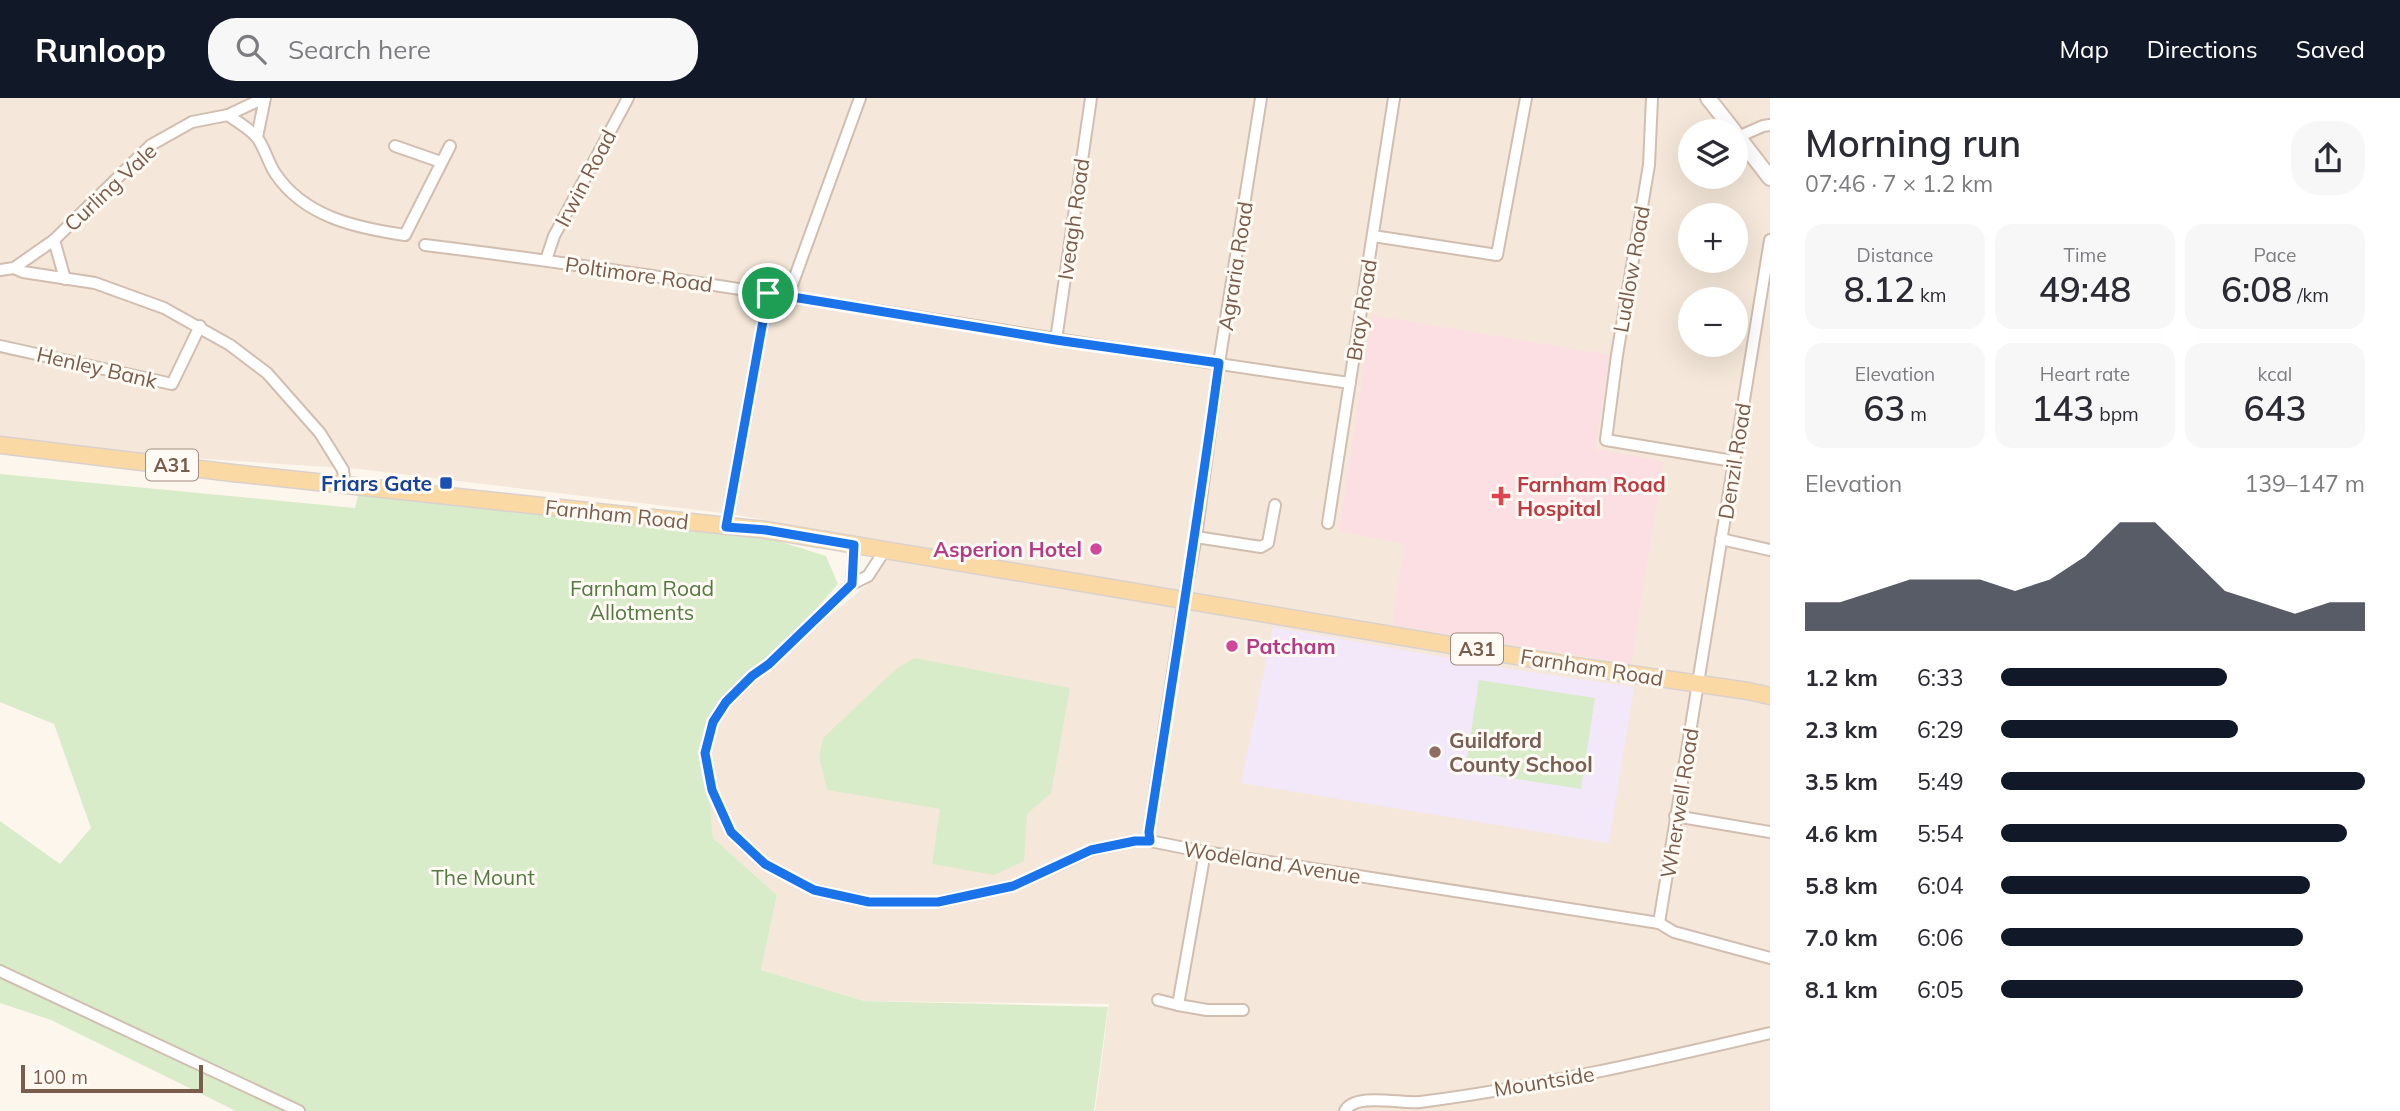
<!DOCTYPE html>
<meta charset="utf-8">
<style>
body{margin:0;font-family:Mulish,sans-serif;background:#f7f7f7;color:#2b2b33;height:100vh;display:flex;flex-direction:column;font-size:26px;white-space:nowrap}
*{box-sizing:border-box;margin:0}
p{font-size:23px;color:#7c7c81}
.icon{flex:none;width:38px;height:38px;fill:none;stroke:currentColor;stroke-width:2;stroke-linecap:round;stroke-linejoin:round}
.map{position:relative;flex:1;overflow:hidden}
.details{display:flex;flex-direction:column;background:#fff;width:630px}
.details>*{flex:none}
.fabs{position:absolute;left:1678px;top:21px;display:grid;gap:14px}
.fabs a{display:grid;place-items:center;width:70px;height:70px;border-radius:50%;background:#fff;box-shadow:0 7px 28px #0002;font-size:35px}
.scale{position:absolute;left:21px;bottom:18px;width:182px;box-sizing:border-box;padding-left:7px;border:4px solid #7a5c4d;border-top:0;font-size:19px;line-height:24px;white-space:nowrap;color:#7a5c4d;-webkit-text-stroke:5px #fffaf3;paint-order:stroke}
.pin{position:absolute;display:grid;place-items:center;width:60px;height:60px;color:#fff;margin:-30px;border:4px solid #fff;border-radius:50%;box-shadow:0 2px 7px #0007}
.round{display:grid;place-items:center;flex:none;width:74px;height:74px;border-radius:28px;background:#f7f7f7}
.summary{display:flex;align-items:center;justify-content:space-between;height:119px;padding:0 35px}
h1{font-size:38px;font-weight:600;line-height:52px}
.metrics{display:grid;grid-template-columns:repeat(3,1fr);gap:10px;height:119px;padding:7px 35px}
.metrics div{display:grid;align-content:center;border-radius:18px;background:#f7f7f7;text-align:center}
.metrics b{font-size:35px;font-weight:600}
.metrics small{font-size:19px;font-weight:400}
.metrics p{font-size:19px}
.chart{height:196px;padding:14px 35px}
.chart p{display:flex;justify-content:space-between}
.chart svg{width:100%;height:126px;margin-top:7px;fill:#111827;opacity:.7}
ul{padding:0 35px;list-style:none;font-size:23px}
li{display:grid;grid-template-columns:112px 84px 1fr;align-items:center;height:52px}
li i{height:18px;border-radius:9px;background:#111827}
header{display:flex;align-items:center;gap:42px;box-sizing:border-box;height:98px;padding:0 35px;background:#111827;color:#fff}
header strong{font-size:33px}
nav{display:flex;gap:38px;margin-inline-start:auto;font-size:24px}
.search{width:490px;height:63px;background:#f7f7f7;display:flex;align-items:center;gap:18px;box-sizing:border-box;padding:0 24px;border-radius:28px;color:#7c7c81;font-size:26px}
main{display:flex;flex:1;min-height:0}
.map>svg:first-child{display:block}
.residential{fill:#f5e8da;fill-rule:evenodd}
.education{fill:#f3e8fa}
.medical{fill:#fbdfe3}
.green{fill:#d8ecc9}
.lines{fill:none;stroke-linecap:round;stroke-linejoin:round}
.street-casing{stroke:#d1beb0;stroke-width:14}
.secondary-casing{stroke:#d6c0b0;stroke-width:18}
.primary-casing{stroke:#dad1cd;stroke-width:19}
.street{stroke:#fff;stroke-width:10}
.secondary{stroke:#fff;stroke-width:14}
.primary{stroke:#fbd9a5;stroke-width:16}
.route-casing{stroke:#fff;stroke-width:14}
.route{stroke:#1a73e8;stroke-width:9}
.transit-dot{fill:#1a4fb4;stroke:#fffaf3;stroke-width:2.5}
.health-dot{fill:#e0444e;stroke:#fffaf3;stroke-width:2.5}
.hotel-dot{fill:#d1479c;stroke:#fffaf3;stroke-width:2.5}
.education-dot{fill:#8d6e63;stroke:#fffaf3;stroke-width:2.5}
.labels{text-anchor:middle;dominant-baseline:central;stroke-width:6;stroke-linejoin:round;paint-order:stroke}
.shield{fill:#fffaf3;stroke:#a28b7f;stroke-width:2}
.shield-label{font-size:19px;font-weight:bold;fill:#7a5c4d}
.street-label{font-size:21px;fill:#7a5c4d;stroke:#fffaf3}
.transit-label{font-size:21px;font-weight:bold;fill:#164399;stroke:#fffaf3;text-anchor:end}
.health-label{font-size:21px;font-weight:bold;fill:#be3a42;stroke:#fffaf3;text-anchor:start}
.hotel-label{font-size:21px;font-weight:bold;fill:#b23c85;stroke:#fffaf3;text-anchor:end}
.park-label{font-size:21px;fill:#537a41;stroke:#fffaf3}
.education-label{font-size:21px;font-weight:bold;fill:#785e54;stroke:#fffaf3;text-anchor:start}
</style>
<header>
<strong>Runloop</strong>
<div class="search"><svg class="icon" aria-label="search" viewBox="0 0 24 24"><circle cx="10" cy="10" r="6"/><path d="M15 15l6 6"/></svg>Search here</div>
<nav><a>Map</a><a>Directions</a><a>Saved</a></nav>
</header>
<main>
<div class="map">
<svg width="1770" height="1013" viewBox="0 0 1770 1013">
<rect width="100%" height="100%" fill="#fdf6ec"/>
<path class="residential" d="M0,0H1770V1013H1095L1109,906L864,903L761,872L777,797L713,740L705,657L714,627L727,607L768,568L873,482L884,444L731,416L359,371L206,361L0,341ZM1690,33H1736V79H1690ZM1690,117H1736V163H1690ZM1690,201H1736V247H1690Z"/>
<polygon class="education" points="1273,529 1504,570 1634,589 1609,745 1241,685"/>
<polygon class="medical" points="1372,217 1610,257 1595,351 1663,363 1631,566 1392,527 1405,446 1339,433"/>
<g class="green">
<polygon points="0,376 355,410 360,390 765,439 826,458 838,486 768,566 726,604 705,655 713,740 777,797 761,872 864,903 1108,909 1094,1013 236,1013 51,922 0,905 0,723 60,766 91,730 54,626 0,604"/>
<polygon points="915,560 1070,590 1051,695 1027,716 1024,763 994,777 932,766 940,711 827,692 819,659 823,640 896,571"/>
<polygon points="1479,582 1595,600 1581,691 1465,673"/>
</g>
<g class="lines">
<defs>
<g id="street">
<polyline points="1652,0 1649,67 1617,257 1606,342 1733,363"/>
<path d="M228,17C237,24 251,31 258,41C265,51 268,64 275,75C304,119 357,130 405,137L450,48"/>
<polyline points="257,39 265,0"/>
<polyline points="1738,39 1763,28 1770,27"/>
<polyline points="395,48 441,64"/>
<polyline points="1373,138 1497,157 1526,0"/>
<polyline points="54,142 65,181"/>
<path d="M425,147C734,185 1041,242 1350,285"/>
<polyline points="546,162 554,138 628,0"/>
<polyline points="14,170 23,174 95,185 164,210 230,247 267,275 320,335 343,372 345,386"/>
<polyline points="0,172 14,170 54,142 151,47 192,24 228,17 264,0"/>
<polyline points="788,198 860,0"/>
<polyline points="1056,242 1091,0"/>
<polyline points="0,248 172,286 200,228"/>
<polyline points="1328,425 1394,0"/>
<polyline points="726,429 768,195"/>
<polyline points="1196,439 1261,449 1268,445 1275,407"/>
<polyline points="1721,441 1770,452"/>
<polyline points="885,452 868,478 852,486 769,566 752,578 726,604 713,624 705,655 712,692 731,734 765,766 814,792 869,804 938,804 1013,788 1092,752 1135,743 1150,743 1205,754 1659,825 1674,834 1770,860"/>
<polyline points="852,486 854,447"/>
<polyline points="1675,718 1770,734"/>
<polyline points="1150,743 1149,734 1184,502 1196,439 1219,265 1261,0"/>
<polyline points="1205,754 1178,907 1207,912 1243,912"/>
<polyline points="1659,825 1770,142"/>
<polyline points="0,873 299,1013"/>
<polyline points="1158,902 1178,907"/>
<path d="M1345,1013C1355,994 1401,1006 1420,1004C1538,989 1654,962 1770,935"/>
</g>
<g id="secondary">
<polyline points="1708,0 1734,33"/>
<polyline points="1736,36 1770,80"/>
</g>
<polyline id="primary" points="0,347 233,375 766,432 1576,568 1748,593 1770,598"/>
</defs>
<use href="#street" class="street-casing"/>
<use href="#secondary" class="secondary-casing"/>
<use href="#primary" class="primary-casing"/>
<use href="#street" class="street"/>
<use href="#secondary" class="secondary"/>
<use href="#primary" class="primary"/>
</g>
<g class="lines">
<defs>
<path id="route" d="M768,195L1056,242L1219,265C1198,422 1173,578 1149,734L1150,743H1135L1091,752L1013,788L938,804H869L814,792L765,766L731,734L712,692L705,655L713,624L726,604L752,578L769,566L852,486L854,447L766,432L726,429Z"/>
</defs>
<use href="#route" class="route-casing"/>
<use href="#route" class="route"/>
</g>
<rect class="transit-dot" x="439" y="378" width="14" height="14" rx="3.5"/>
<path class="health-dot" d="M1497.5 387.5h7v7h7v7h-7v7h-7v-7h-7v-7h7z"/>
<g class="hotel-dot">
<circle cx="1096" cy="451" r="7"/>
<circle cx="1232" cy="548" r="7"/>
</g>
<circle class="education-dot" cx="1435" cy="654" r="7"/>
<g class="labels">
<g class="shield">
<rect x="146" y="351.5" width="52" height="31" rx="5"/>
<rect x="1451" y="535.5" width="52" height="31" rx="5"/>
</g>
<g class="shield-label">
<text x="172" y="367">A31</text>
<text x="1477" y="551">A31</text>
</g>
<g class="street-label">
<text transform="translate(585 80) rotate(-62)">Irwin Road</text>
<text transform="translate(110 89) rotate(-43)">Curling Vale</text>
<text transform="translate(1073 121) rotate(-82)">Iveagh Road</text>
<text transform="translate(1235 168) rotate(-81)">Agraria Road</text>
<text transform="translate(1631 171) rotate(-80)">Ludlow Road</text>
<text transform="translate(639 176) rotate(8)">Poltimore Road</text>
<text transform="translate(1361 212) rotate(-81)">Bray Road</text>
<text transform="translate(97 269) rotate(13)">Henley Bank</text>
<text transform="translate(1734 363) rotate(-81)">Denzil Road</text>
<text transform="translate(617 416) rotate(6)">Farnham Road</text>
<text transform="translate(1592 569) rotate(9)">Farnham Road</text>
<text transform="translate(1679 705) rotate(-81)">Wherwell Road</text>
<text transform="translate(1272 764) rotate(9)">Wodeland Avenue</text>
<text transform="translate(1544 983) rotate(-9)">Mountside</text>
</g>
<g class="transit-label">
<text x="432" y="385">Friars Gate</text>
</g>
<g class="health-label">
<text x="1517" y="386">Farnham Road<tspan x="1517" dy="24">Hospital</tspan></text>
</g>
<g class="hotel-label">
<text x="1082" y="451">Asperion Hotel</text>
<text x="1246" y="548" text-anchor="start">Patcham</text>
</g>
<g class="park-label">
<text x="642" y="490">Farnham Road<tspan x="642" dy="24">Allotments</tspan></text>
<text x="483" y="779">The Mount</text>
</g>
<g class="education-label">
<text x="1449" y="642">Guildford<tspan x="1449" dy="24">County School</tspan></text>
</g>
</g>
</svg>
<div class="fabs">
<a><svg class="icon" aria-label="layers" viewBox="0 0 24 24"><path d="M12 4l9 5-9 5-9-5zM3 14l9 5 9-5"/></svg></a>
<a>+</a>
<a>−</a>
</div>
<div class="scale">100 m</div>
<div class="pin" style="left:768px;top:195px;background:#1e9e55"><svg class="icon" aria-label="arrive" viewBox="0 0 24 24"><path d="M6 21V4h12l-3 4 3 4H6"/></svg></div>
</div>
<section class="details">
<div class="summary"><div><h1>Morning run</h1><p>07:46 · 7 × 1.2 km</p></div><a class="round"><svg class="icon" aria-label="share" viewBox="0 0 24 24"><path d="M12 15V3M7 8l5-5 5 5M5 13v7h14v-7"/></svg></a></div>
<div class="metrics">
<div><p>Distance</p><b>8.12<small> km</small></b></div>
<div><p>Time</p><b>49:48</b></div>
<div><p>Pace</p><b>6:08<small> /km</small></b></div>
</div>
<div class="metrics">
<div><p>Elevation</p><b>63<small> m</small></b></div>
<div><p>Heart rate</p><b>143<small> bpm</small></b></div>
<div><p>kcal</p><b>643</b></div>
</div>
<div class="chart"><p><span>Elevation</span>139–147 m</p>
<svg viewBox="0 0 160 44" preserveAspectRatio="none"><path d="M0 44V34L10 34L20 30L30 26L40 26L50 26L60 30L70 26L80 18L90 6L100 6L110 18L120 30L130 34L140 38L150 34L160 34V44z"/></svg>
</div>
<ul>
<li><b>1.2 km</b>6:33<i style="width:62%"></i></li>
<li><b>2.3 km</b>6:29<i style="width:65%"></i></li>
<li><b>3.5 km</b>5:49<i style="width:100%"></i></li>
<li><b>4.6 km</b>5:54<i style="width:95%"></i></li>
<li><b>5.8 km</b>6:04<i style="width:85%"></i></li>
<li><b>7.0 km</b>6:06<i style="width:83%"></i></li>
<li><b>8.1 km</b>6:05<i style="width:83%"></i></li>
</ul>
</section>
</main>
